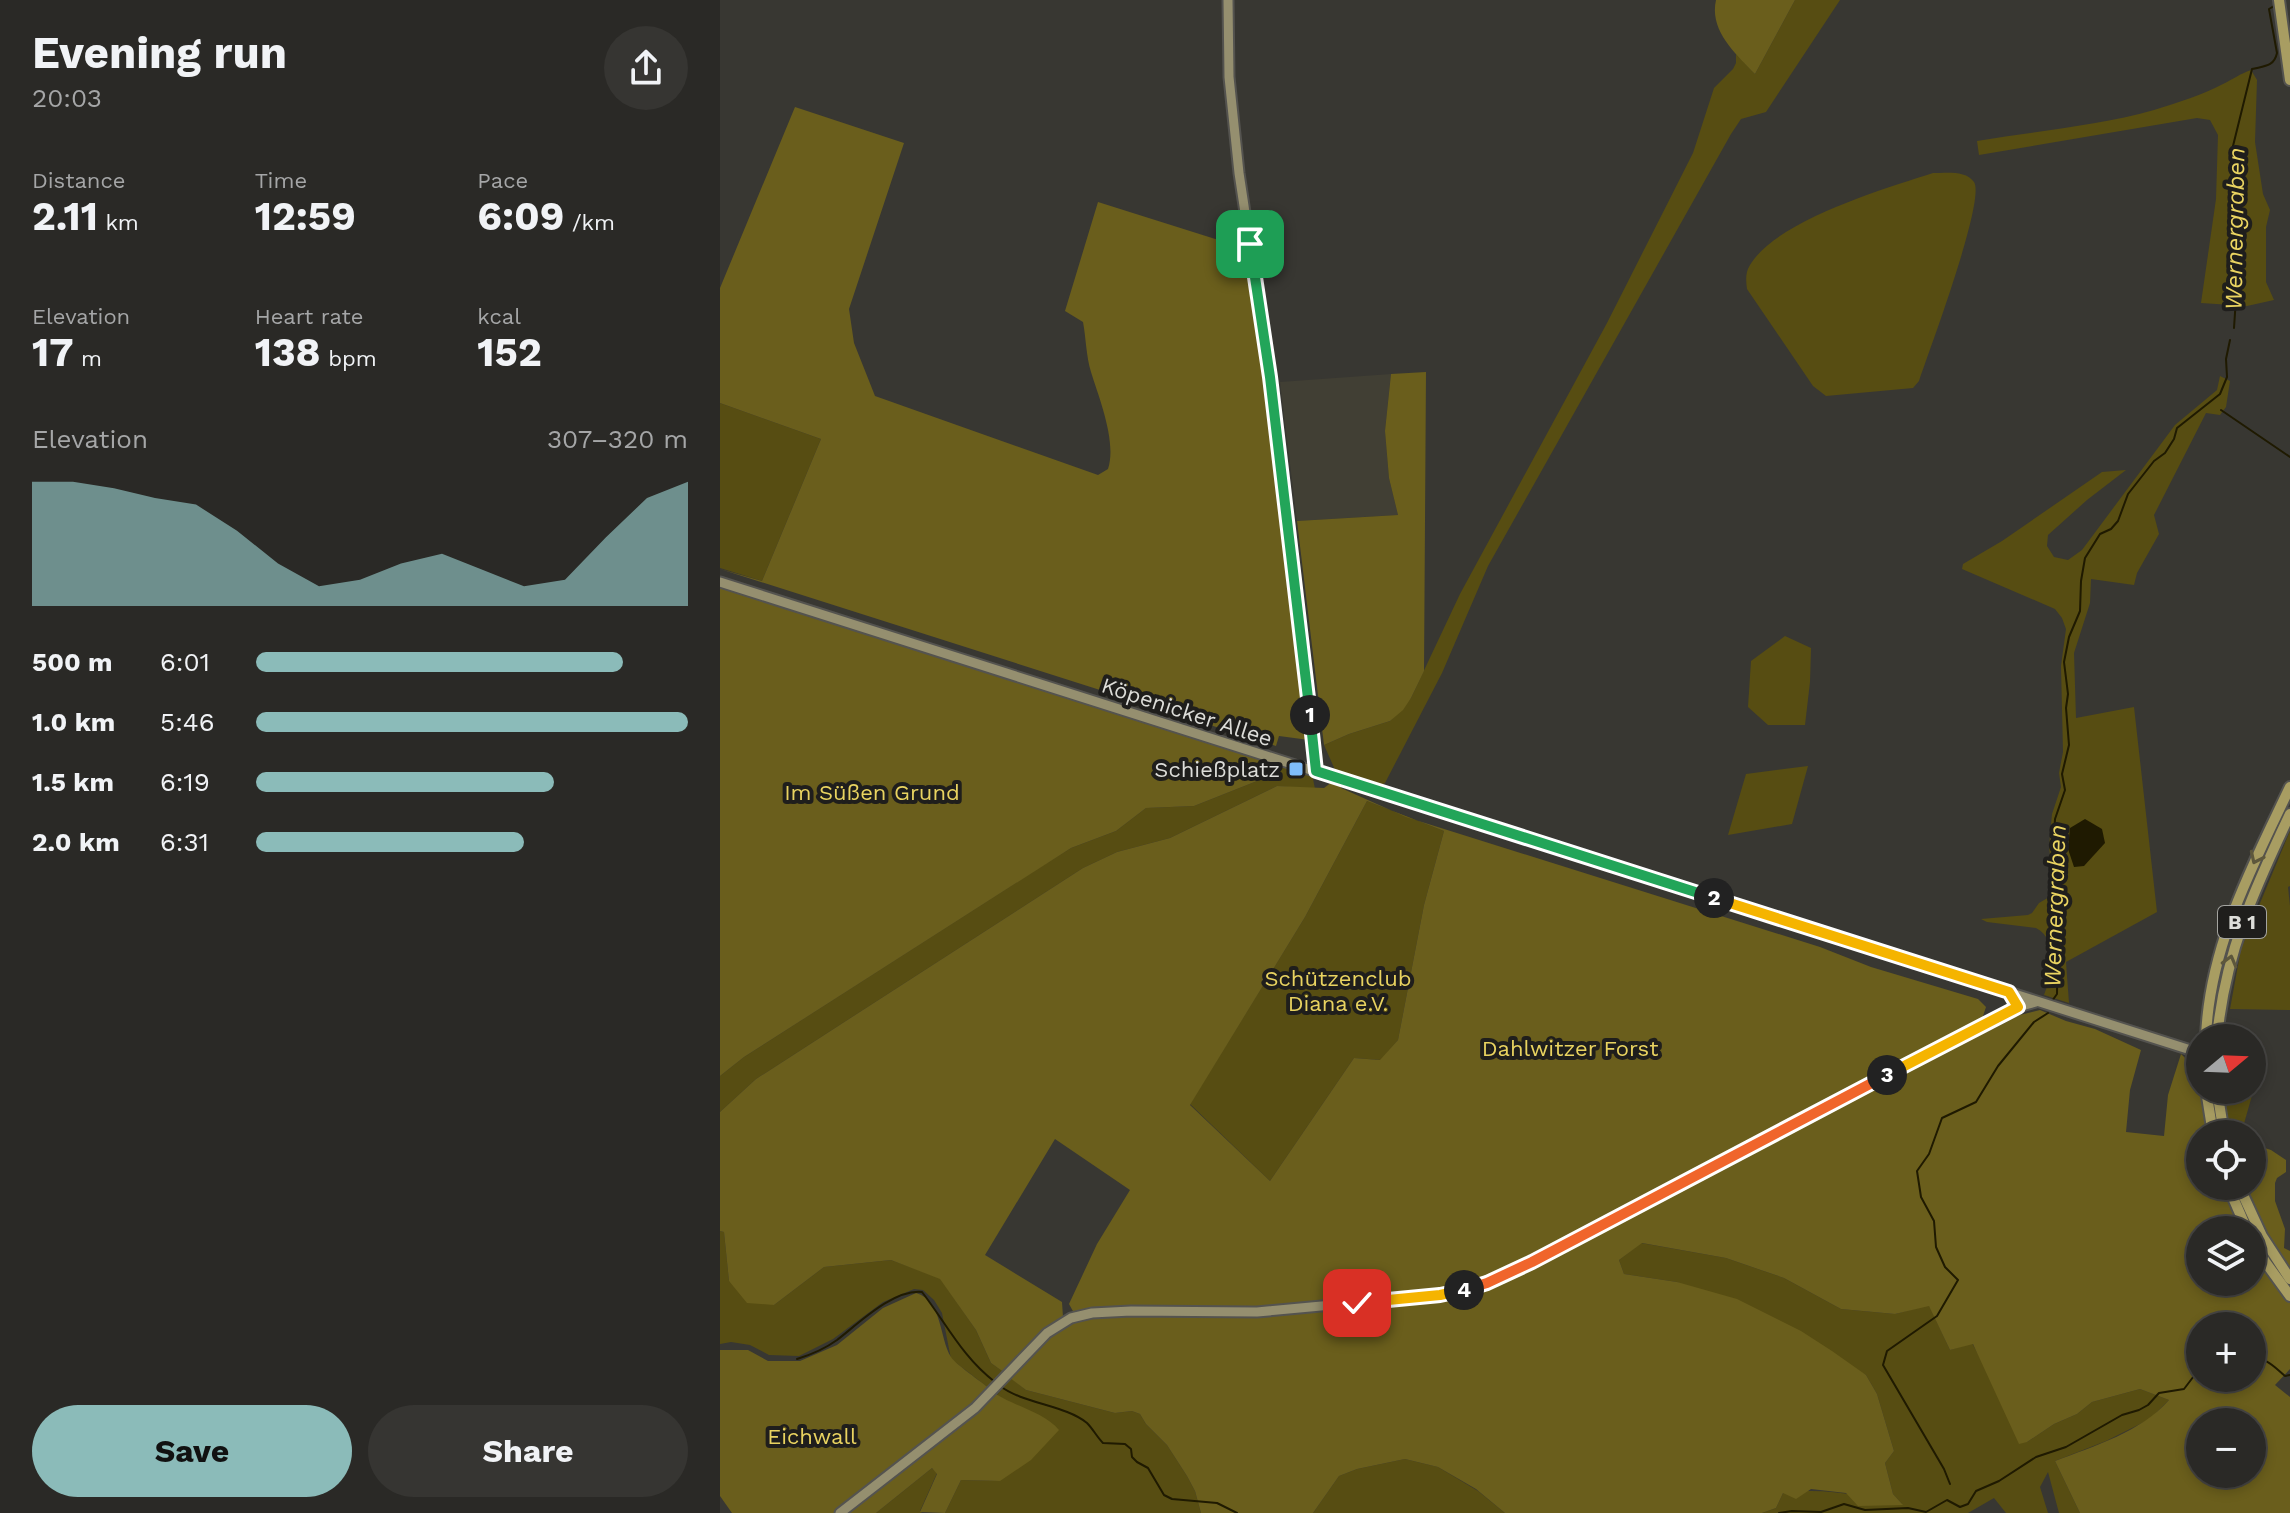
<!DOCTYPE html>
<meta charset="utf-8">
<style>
body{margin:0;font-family:"Work Sans",sans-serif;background:#363532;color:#f1f3f6;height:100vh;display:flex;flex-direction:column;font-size:30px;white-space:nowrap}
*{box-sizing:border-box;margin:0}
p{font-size:26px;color:#a5a6a7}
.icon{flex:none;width:44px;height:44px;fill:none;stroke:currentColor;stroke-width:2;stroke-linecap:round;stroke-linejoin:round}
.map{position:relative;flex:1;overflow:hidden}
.side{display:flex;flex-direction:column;background:#2a2926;width:720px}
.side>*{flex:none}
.needle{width:52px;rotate:71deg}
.fabs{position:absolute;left:1466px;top:1024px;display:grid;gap:16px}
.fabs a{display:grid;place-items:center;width:80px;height:80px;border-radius:50%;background:#2a2926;box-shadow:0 4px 12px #0003,0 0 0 2px #464543;font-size:40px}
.pin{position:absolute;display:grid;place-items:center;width:68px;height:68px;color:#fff;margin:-34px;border-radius:16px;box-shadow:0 4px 12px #0006}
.km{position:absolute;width:40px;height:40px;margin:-20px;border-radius:50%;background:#222;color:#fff;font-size:22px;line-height:40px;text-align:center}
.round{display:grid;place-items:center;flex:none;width:84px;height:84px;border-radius:42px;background:#363532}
.head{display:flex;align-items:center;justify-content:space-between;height:136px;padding:0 32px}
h1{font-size:44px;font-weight:700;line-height:60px}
.figures{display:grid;grid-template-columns:repeat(3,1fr);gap:12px;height:136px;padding:8px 32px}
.figures div{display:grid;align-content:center}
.figures b{font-size:40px;font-weight:700}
.figures small{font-size:22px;font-weight:400}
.figures p{font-size:22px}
.chart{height:224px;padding:16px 32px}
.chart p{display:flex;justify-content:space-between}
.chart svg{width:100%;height:144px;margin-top:8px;fill:#8bbbb9;opacity:.7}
.button{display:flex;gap:16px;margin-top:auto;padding:16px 32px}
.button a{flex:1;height:92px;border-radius:48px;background:#8bbbb9;color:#111;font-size:32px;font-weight:700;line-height:92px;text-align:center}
.button a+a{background:#363532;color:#f1f3f6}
ul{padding:0 32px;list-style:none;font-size:26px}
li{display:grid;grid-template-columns:128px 96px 1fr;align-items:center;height:60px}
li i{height:20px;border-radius:10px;background:#8bbbb9}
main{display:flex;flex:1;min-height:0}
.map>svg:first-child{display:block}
.built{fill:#413f34}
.green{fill:#574d12}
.forest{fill:#6a5e1c;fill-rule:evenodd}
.water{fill:#1f1a01}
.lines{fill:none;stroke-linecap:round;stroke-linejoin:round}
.stream{stroke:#1f1a01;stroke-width:2}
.secondary-casing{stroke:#54534f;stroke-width:13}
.primary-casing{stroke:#54534f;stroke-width:14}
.secondary{stroke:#958f6f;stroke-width:9}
.primary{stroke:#a89d62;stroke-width:10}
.oneway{stroke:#5d573c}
.split-1-casing{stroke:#fff;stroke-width:16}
.split-2-casing{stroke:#fff;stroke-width:16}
.split-3-casing{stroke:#fff;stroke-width:16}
.split-4-casing{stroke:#fff;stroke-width:16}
.split-5-casing{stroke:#fff;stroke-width:16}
.split-1{stroke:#22a559;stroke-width:10}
.split-2{stroke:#22a559;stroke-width:10}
.split-3{stroke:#f5b400;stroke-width:10}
.split-4{stroke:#f0652b;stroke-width:10}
.split-5{stroke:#f5b400;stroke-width:10}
.poi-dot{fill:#7fbdfa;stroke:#1f1e1c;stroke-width:3}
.labels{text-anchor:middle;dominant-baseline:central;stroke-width:8;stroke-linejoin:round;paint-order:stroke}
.shield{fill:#1f1e1c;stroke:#a4a4a0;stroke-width:2}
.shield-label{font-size:20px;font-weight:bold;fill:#ddddd9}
.street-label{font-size:22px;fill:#ddddd9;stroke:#1f1e1c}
.poi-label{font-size:22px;fill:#ddddd9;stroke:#1f1e1c;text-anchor:end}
.park-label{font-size:22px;fill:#e9d360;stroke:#1f1e1c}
.water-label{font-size:24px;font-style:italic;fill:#ead461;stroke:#1f1e1c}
</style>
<main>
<section class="side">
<div class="head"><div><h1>Evening run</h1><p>20:03</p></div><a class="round"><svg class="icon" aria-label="share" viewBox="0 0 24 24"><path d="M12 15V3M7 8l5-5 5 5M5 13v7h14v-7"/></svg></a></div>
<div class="figures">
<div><p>Distance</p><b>2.11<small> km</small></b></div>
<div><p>Time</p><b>12:59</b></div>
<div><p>Pace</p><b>6:09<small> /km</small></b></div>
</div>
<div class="figures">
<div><p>Elevation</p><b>17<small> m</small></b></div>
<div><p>Heart rate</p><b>138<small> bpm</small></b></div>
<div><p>kcal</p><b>152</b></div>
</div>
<div class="chart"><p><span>Elevation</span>307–320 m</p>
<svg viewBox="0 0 160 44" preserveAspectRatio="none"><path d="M0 44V6L10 6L20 8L30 11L40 13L50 21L60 31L70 38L80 36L90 31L100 28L110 33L120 38L130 36L140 23L150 11L160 6V44z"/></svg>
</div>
<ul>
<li><b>500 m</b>6:01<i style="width:85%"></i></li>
<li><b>1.0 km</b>5:46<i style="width:100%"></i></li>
<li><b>1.5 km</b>6:19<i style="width:69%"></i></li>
<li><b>2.0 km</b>6:31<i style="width:62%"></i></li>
</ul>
<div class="button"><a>Save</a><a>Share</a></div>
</section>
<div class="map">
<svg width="1570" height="1513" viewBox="0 0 1570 1513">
<rect width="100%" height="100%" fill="#383732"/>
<polygon class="built" points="671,374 665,431 669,478 678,515 577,521 560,382"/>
<g class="green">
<polygon points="1075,0 1120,0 1046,112 1021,119 1011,134 768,566 722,673 665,783 657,787 624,778 624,774 616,772 604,745 629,734 670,721 691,698 740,594 887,323 973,153 994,88 1013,69 1016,63 1016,54 1035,74"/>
<path d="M1531,70L1537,80L1535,142L1543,194L1550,210L1546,227V282L1554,300L1527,306L1481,303L1496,199L1498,135L1490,120L1477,118L1259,155L1257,141C1316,131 1377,126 1434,110C1457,103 1482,95 1503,84C1513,79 1520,74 1531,70Z"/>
<path d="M1213,173C1226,173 1246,170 1254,182C1266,200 1208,354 1199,381L1193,388L1106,396L1093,386L1027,289C1026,281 1025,273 1030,265C1057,220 1164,189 1213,173Z"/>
<path d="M1500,376L1510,381L1506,407L1500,415L1486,413L1434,515L1439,534L1417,573L1414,585L1371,579L1370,603L1354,653L1356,718L1414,707L1437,912L1346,962L1349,1003L1324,995C1332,975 1339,940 1316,928L1267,922L1261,919L1308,915L1312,913L1319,903L1331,896L1332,872L1329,847L1332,814L1341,787L1339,773L1343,752L1341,666L1346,629L1342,618L1335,609L1242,569L1243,564L1282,541L1382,472L1406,470L1367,500L1328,535L1327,546L1334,557L1348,560L1362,550L1455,425L1497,390Z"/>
<polygon points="0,403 101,439 42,581 0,568"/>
<polygon points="1065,636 1091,648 1090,682 1085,725 1048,725 1028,707 1031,661"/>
<polygon points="553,760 592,774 595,789 557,786 450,838 397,852 363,868 36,1079 0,1112 0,1076 24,1057 322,866 351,848 396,831 426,808 474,806 537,781 550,772"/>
<polygon points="1088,766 1072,824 1008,835 1026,774"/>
<polygon points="647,801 724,831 704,905 678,1040 661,1060 634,1058 550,1181 470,1104 585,917"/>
<polygon points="1570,831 1570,886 1568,887 1570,906 1570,1010 1510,1009 1521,949"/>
<polygon points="1537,1078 1521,1134 1510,1134 1503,1090 1532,1090 1532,1079"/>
<polygon points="0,1231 4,1232 9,1281 54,1305 104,1267 171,1260 220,1278 256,1330 271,1363 284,1372 270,1389 231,1359 222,1313 214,1300 203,1290 194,1289 163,1302 113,1339 79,1356 49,1355 30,1345 11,1342 0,1344"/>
<path d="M921,1243L1006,1258L1064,1278L1121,1309L1175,1314L1209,1305L1230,1350L1252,1343L1307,1442L1334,1424L1357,1414L1372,1402L1420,1389L1449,1400L1430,1419L1386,1441L1335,1461L1360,1513H1339L1328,1472L1320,1487L1328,1513H1286L1274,1498L1248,1513H1042L1056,1508L1063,1493C1106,1487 1140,1496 1182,1504L1173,1494L1165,1463L1174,1451L1157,1394L1146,1375L957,1282L904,1274L899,1260Z"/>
<polygon points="291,1378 306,1390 395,1413 412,1411 420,1414 426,1424 447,1445 467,1476 475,1491 481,1513 225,1513 241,1480 280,1481 287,1401 277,1395"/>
<polygon points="685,1459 718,1467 758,1491 785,1513 593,1513 619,1476 637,1469"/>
<polygon points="212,1468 217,1473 200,1511 202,1513 156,1513"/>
</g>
<g class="forest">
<path d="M996,0H1075L1035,74C1016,54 989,31 996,0Z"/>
<path d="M75,107L184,143L129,309L134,343L155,396L378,475L388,469C397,442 379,398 371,372C366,356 366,338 363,322L345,311L378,202L527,249L563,522L589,740L559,736L556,746L0,569L42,581L101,439L0,403V288Z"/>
<polygon points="706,372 704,671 691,698 683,710 670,721 629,734 604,745 577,521 678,515 669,478 665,431 671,374"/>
<polygon points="0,584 553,760 550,772 537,781 474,806 426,808 396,831 351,848 24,1057 0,1076"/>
<path d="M616,779L620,780L621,788L686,817L1100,947L1151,967L1258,999L1266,1007L1261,1022L796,1266L768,1280L717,1293L528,1310L354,1313L349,1304L377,1244L410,1190L335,1139L265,1255L342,1302L343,1317L327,1329L285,1373L271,1363L256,1330L220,1279L171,1260L104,1267L54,1305L27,1303L9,1281L4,1232L0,1231V1112L36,1079L363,868L397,852L450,838L557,786L604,788ZM647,801L724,831L704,905L678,1040L660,1060L634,1058L550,1181L470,1105L585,917Z"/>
<path d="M1320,1010L1346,1021L1375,1029L1421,1050L1410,1090L1406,1132L1444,1136L1448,1095L1461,1054L1479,1071L1480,1092L1488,1134H1480V1186H1503L1522,1230H1480V1282H1532V1248L1555,1283L1570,1302V1369L1555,1385L1570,1397V1513H1360L1335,1461C1374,1446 1421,1432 1449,1400L1420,1389L1372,1402L1357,1414L1334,1424L1307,1442L1299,1444L1253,1344L1230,1350L1209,1306L1175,1314L1121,1309L1064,1278L1006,1258L922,1243L899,1260L904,1274L957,1282L1017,1299L1081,1331L1112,1351L1146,1375L1157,1394L1174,1451L1165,1463L1173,1494L1183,1505L1138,1506L1126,1493L1091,1489L1076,1499L1063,1493L1056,1508L1042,1513H785L756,1489L718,1467L685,1459L637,1469L619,1476L593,1513H481L475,1491L467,1476L447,1445L426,1424L420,1414L412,1411L395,1413L306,1390L290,1378L324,1338L359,1318L402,1314L525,1315L742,1293L1264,1027L1267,1032L1300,1015ZM1480,1326H1532V1378H1480ZM1480,1422H1532V1474H1480Z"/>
<polygon points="1532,1144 1551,1150 1566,1160 1566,1172 1557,1178 1555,1183 1555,1201 1565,1229 1564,1248 1570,1251 1570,1270 1547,1233 1526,1186 1532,1186"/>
<path d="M196,1293C223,1301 219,1338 231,1357C235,1364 262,1382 270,1389L263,1397L116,1513H12L0,1496V1350H28L48,1361H80L117,1345L163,1308Z"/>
<path d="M276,1394C296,1407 324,1412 339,1430L311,1460L280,1481L241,1480L225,1513L200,1512L217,1474L212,1468L156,1513H125Z"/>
</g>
<polygon class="water" points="1365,819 1382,829 1385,843 1364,866 1354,867 1348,849 1350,828"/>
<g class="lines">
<g class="stream">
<path d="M1514,328L1517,283L1516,233L1512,199L1516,186L1517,164L1513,146L1532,69C1544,66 1554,67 1557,53L1549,9L1554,6"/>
<polyline points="1501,410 1570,457"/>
<polyline points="1332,1001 1337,994 1338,920 1335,860 1333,850 1335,819 1345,790 1342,774 1349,745 1346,708 1348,694 1344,662 1349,637 1360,611 1361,581 1365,558 1380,534 1391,529 1398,521 1408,494 1434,461 1445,453 1454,439 1457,428 1500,394 1507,377 1506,359 1510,340"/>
<path d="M77,1359C90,1355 106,1348 117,1340C138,1324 173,1289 202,1292C226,1323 243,1358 275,1382"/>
<path d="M1532,1360C1546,1356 1555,1368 1565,1376L1570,1375"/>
<path d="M280,1386C304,1404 345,1405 367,1423C373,1429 377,1437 383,1443L405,1444L411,1449L412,1457L417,1462L428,1468L444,1495L452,1499L497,1503L517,1513"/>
<polyline points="1230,1484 1224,1469 1163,1365 1167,1351 1217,1316 1238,1280 1225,1267 1216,1247 1214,1221 1201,1197 1197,1171 1209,1154 1222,1118 1256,1102 1278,1066 1314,1022 1328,1013"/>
<polyline points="1059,1513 1072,1511 1101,1512 1124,1504 1145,1510 1188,1508 1206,1512 1227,1500 1240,1507 1248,1504 1256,1491 1279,1481 1316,1457 1346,1447 1402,1415 1419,1410 1428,1405 1439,1393 1464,1389 1480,1368"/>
</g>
<defs>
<g id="secondary">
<polyline points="508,0 509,77 519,173 550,377 596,771"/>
<polyline points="0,582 1480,1053"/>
<polyline points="120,1513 255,1408 327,1333 351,1318 372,1313 411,1311 537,1312 720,1295 758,1286 812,1262 1294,1008 1316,1002"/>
</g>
<g id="primary">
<polyline points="1559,0 1570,80"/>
<path d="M1486,1038C1489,947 1532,867 1570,787"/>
<path d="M1497,1038C1505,953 1534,890 1570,814"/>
<polyline points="1486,1090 1493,1134"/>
<polyline points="1497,1090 1504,1134"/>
<polyline points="1508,1186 1527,1230"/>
<polyline points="1519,1186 1542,1236 1570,1279"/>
<polyline points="1532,1240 1546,1263 1570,1296"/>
</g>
</defs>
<use href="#secondary" class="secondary-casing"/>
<use href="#primary" class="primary-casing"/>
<use href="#secondary" class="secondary"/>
<use href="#primary" class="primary"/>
</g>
<defs><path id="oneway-chevron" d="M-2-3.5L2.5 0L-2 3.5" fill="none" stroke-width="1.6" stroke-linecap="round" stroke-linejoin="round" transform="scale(2)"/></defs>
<g class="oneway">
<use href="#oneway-chevron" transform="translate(1536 858) rotate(115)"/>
<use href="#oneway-chevron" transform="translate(1510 961) rotate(-75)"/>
</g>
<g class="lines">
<defs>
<polyline id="split-1" points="530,244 550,377 590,715"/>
<polyline id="split-2" points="590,715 596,771 994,898"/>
<polyline id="split-3" points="994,898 1289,992 1298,1007 1167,1075"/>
<polyline id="split-4" points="744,1290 767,1283 812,1262 1167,1075"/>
<polyline id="split-5" points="637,1303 720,1295 744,1290"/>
</defs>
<use href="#split-1" class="split-1-casing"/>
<use href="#split-2" class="split-2-casing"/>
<use href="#split-3" class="split-3-casing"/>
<use href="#split-4" class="split-4-casing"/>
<use href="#split-5" class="split-5-casing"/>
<use href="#split-1" class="split-1"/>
<use href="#split-2" class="split-2"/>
<use href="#split-3" class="split-3"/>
<use href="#split-4" class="split-4"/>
<use href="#split-5" class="split-5"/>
</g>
<rect class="poi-dot" x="568" y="761" width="16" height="16" rx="4"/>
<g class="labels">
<rect class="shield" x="1498" y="906" width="48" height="32" rx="6"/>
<g class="shield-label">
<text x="1522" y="922">B 1</text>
</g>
<g class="street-label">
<text transform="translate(467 712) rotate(18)">Köpenicker Allee</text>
</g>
<g class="poi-label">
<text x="560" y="769">Schießplatz</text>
</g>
<g class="park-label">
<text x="152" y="792">Im Süßen Grund</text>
<text x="618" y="978">Schützenclub<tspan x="618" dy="25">Diana e.V.</tspan></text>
<text x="850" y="1048">Dahlwitzer Forst</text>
<text x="92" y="1436">Eichwall</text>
</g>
<g class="water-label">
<text transform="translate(1515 229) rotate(-89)">Wernergraben</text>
<text transform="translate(1335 906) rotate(-88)">Wernergraben</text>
</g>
</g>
</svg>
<div class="fabs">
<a><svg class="needle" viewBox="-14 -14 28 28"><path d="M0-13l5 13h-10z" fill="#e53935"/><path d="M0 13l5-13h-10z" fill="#a5a6a7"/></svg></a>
<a><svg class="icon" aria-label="locate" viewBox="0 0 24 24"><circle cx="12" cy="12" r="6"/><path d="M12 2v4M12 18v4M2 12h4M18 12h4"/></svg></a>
<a><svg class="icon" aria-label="layers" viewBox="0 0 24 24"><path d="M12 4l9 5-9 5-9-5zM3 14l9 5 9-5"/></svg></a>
<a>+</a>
<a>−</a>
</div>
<div class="pin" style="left:530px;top:244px;background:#1e9e55"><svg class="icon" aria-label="arrive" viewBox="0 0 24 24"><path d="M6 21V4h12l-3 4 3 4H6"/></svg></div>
<div class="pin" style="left:637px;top:1303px;background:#d93025"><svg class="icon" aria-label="check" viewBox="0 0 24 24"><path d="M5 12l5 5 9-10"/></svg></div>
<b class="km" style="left:590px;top:715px">1</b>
<b class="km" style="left:994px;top:898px">2</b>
<b class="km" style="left:1167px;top:1075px">3</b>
<b class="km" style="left:744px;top:1290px">4</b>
</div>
</main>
